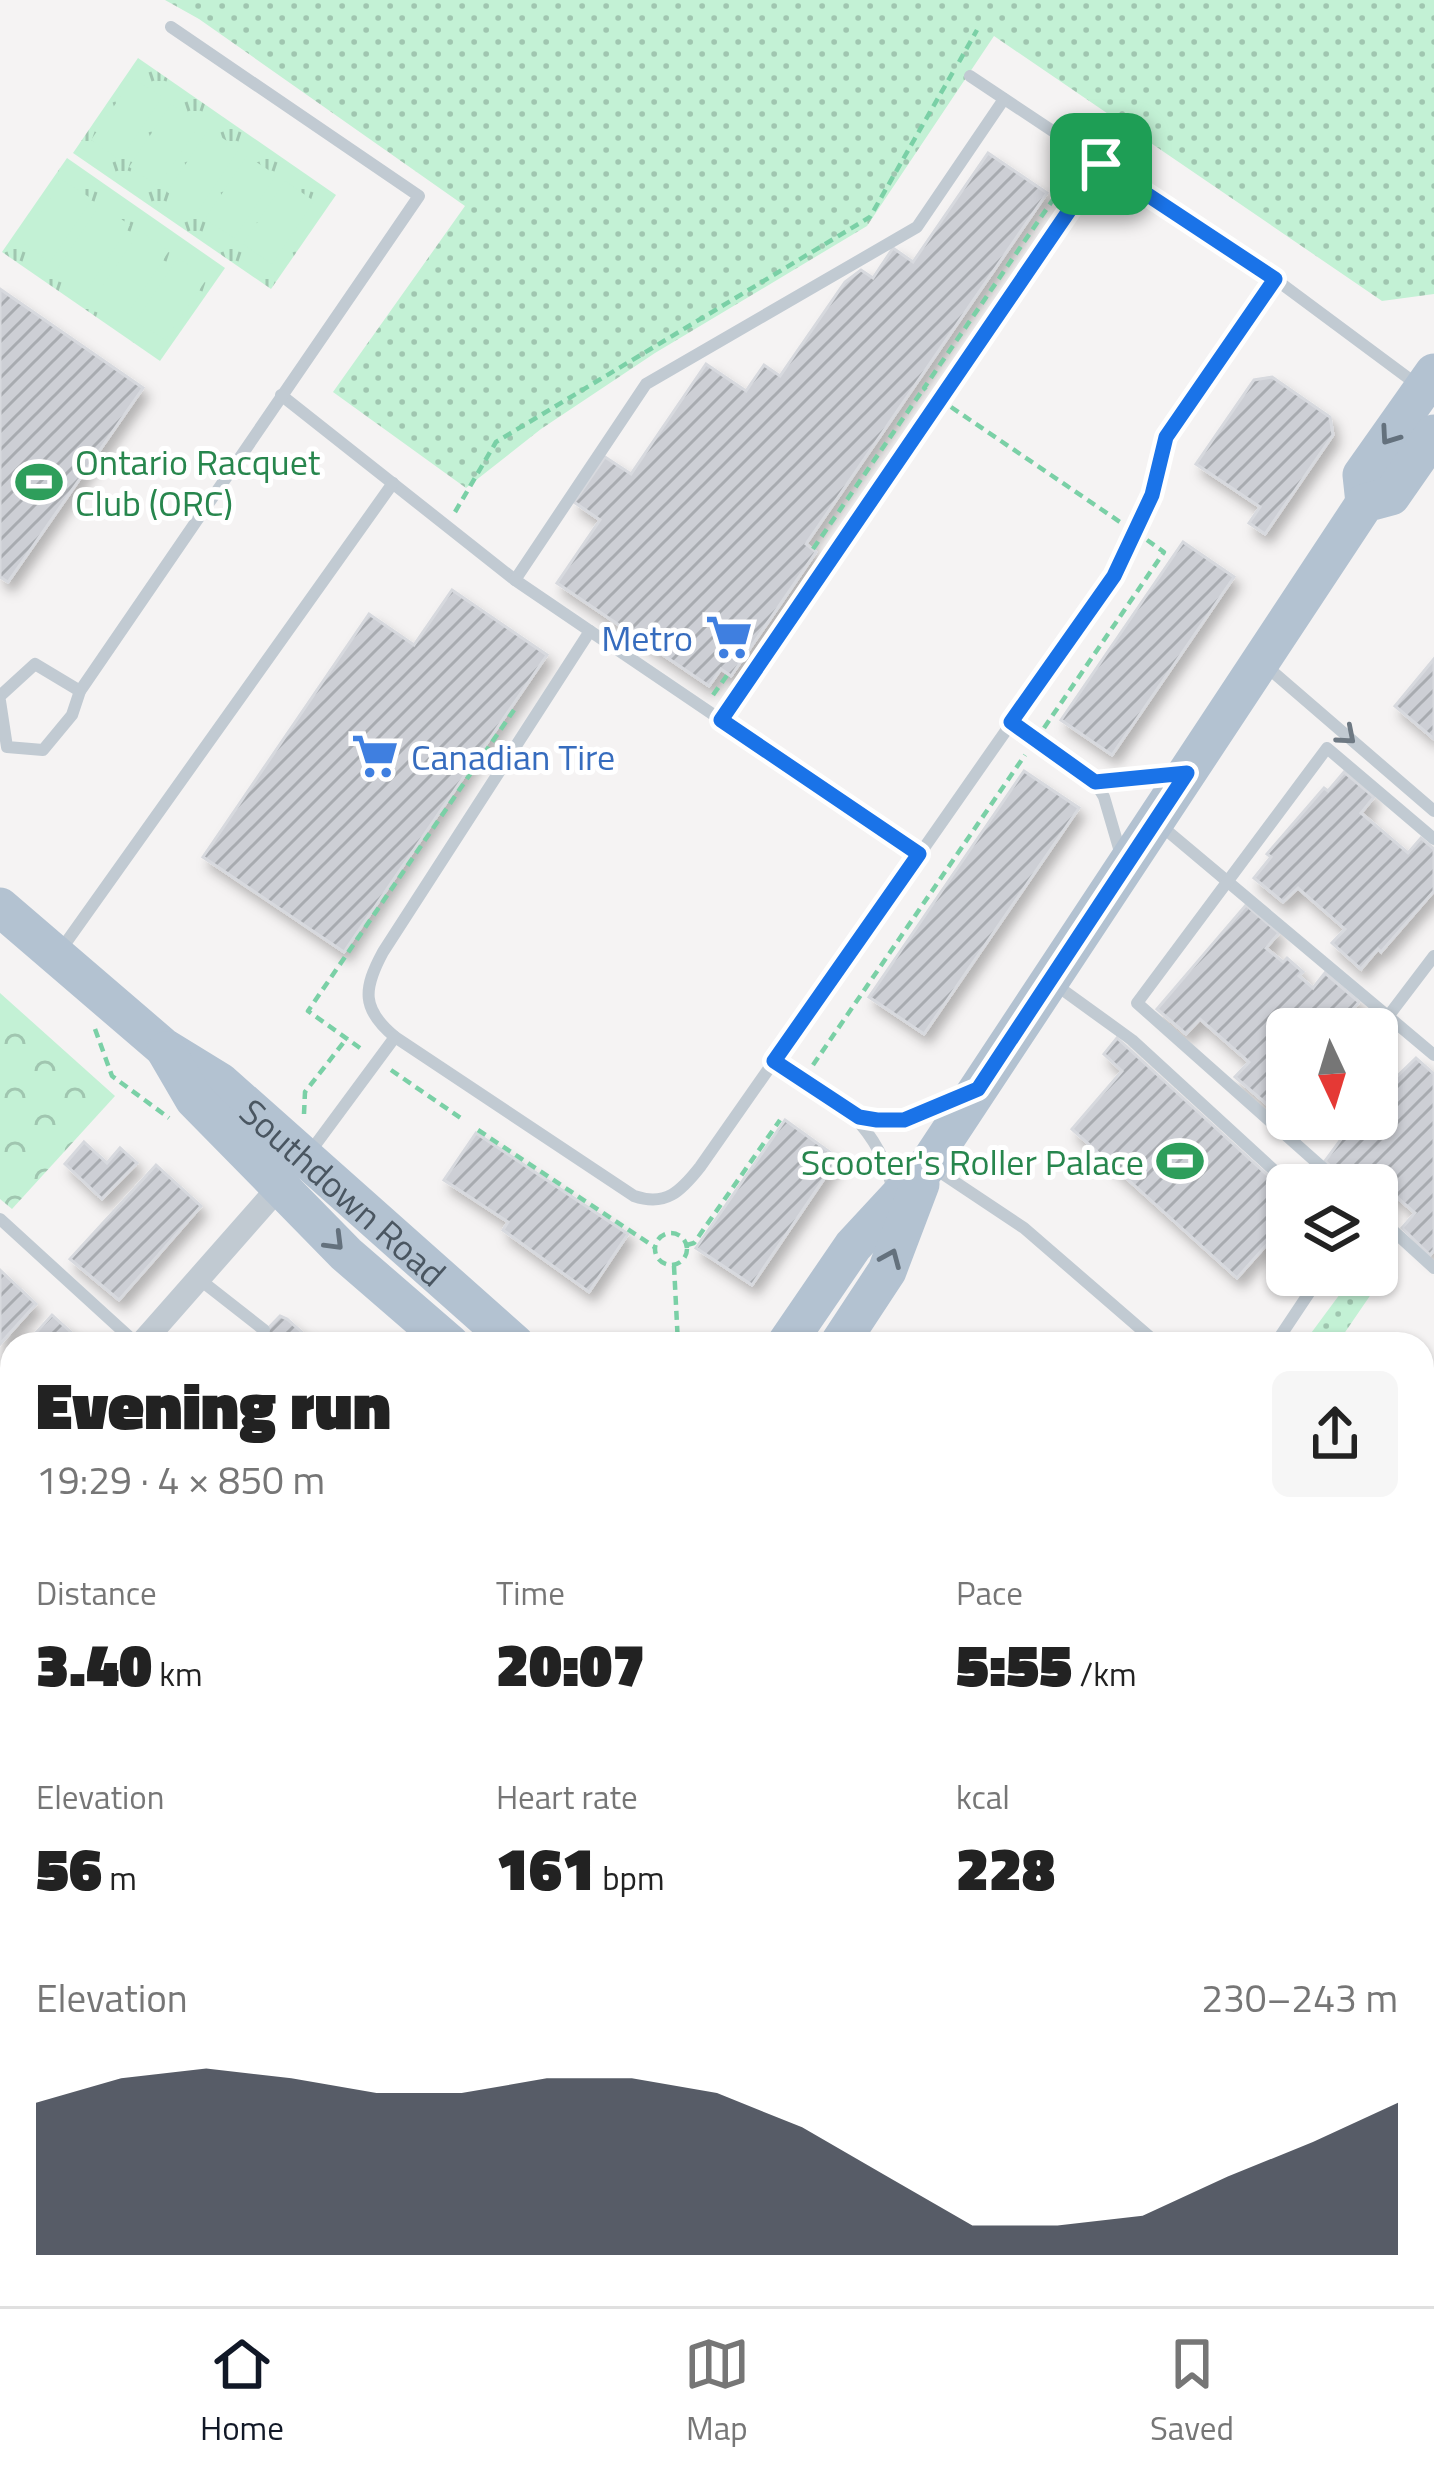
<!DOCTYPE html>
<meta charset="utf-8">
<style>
body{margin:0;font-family:"Titillium Web",sans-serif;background:#f6f6f6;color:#222;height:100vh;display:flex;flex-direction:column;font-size:45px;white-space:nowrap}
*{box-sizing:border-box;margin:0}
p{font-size:39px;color:#767676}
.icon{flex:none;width:66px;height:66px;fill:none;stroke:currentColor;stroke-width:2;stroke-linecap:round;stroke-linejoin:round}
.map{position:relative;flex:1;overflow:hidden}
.panel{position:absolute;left:0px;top:1332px;width:1434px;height:975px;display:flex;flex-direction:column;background:#fff;border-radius:36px 36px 0 0;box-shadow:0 3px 9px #0004}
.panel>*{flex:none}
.needle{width:78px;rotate:176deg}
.buttons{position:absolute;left:1266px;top:1008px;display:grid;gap:24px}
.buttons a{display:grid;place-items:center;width:132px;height:132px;border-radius:18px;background:#fff;box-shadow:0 3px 9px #0004;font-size:60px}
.pin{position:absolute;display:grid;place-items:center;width:102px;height:102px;color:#fff;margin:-51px;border-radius:24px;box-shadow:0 6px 18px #0006}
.round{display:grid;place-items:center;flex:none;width:126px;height:126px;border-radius:18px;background:#f6f6f6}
.headline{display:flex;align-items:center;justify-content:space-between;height:204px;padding:0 36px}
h1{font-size:66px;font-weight:800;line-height:90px}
.metrics{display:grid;grid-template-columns:repeat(3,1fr);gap:18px;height:204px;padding:12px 36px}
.metrics div{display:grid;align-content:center}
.metrics b{font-size:60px;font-weight:800}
.metrics small{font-size:33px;font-weight:400}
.metrics p{font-size:33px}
.chart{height:336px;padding:24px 36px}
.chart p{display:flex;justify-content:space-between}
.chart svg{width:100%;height:216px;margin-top:12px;fill:#111827;opacity:.7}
.tabs{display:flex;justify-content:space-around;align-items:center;height:168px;border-top:3px solid #e0e0e0;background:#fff;font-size:33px;color:#767676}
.tabs a{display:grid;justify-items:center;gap:6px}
.tabs .active{color:#111827}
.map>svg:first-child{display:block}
.grass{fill:url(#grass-dots)}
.forest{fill:url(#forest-crowns)}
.park{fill:url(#park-tufts)}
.pitch{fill:#c3f1d5}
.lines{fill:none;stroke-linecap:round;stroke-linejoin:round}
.stream{stroke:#90daee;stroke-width:6}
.building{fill:url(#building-hatch);stroke:#d7d9de;stroke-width:3;filter:url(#shadow)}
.path{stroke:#7ad0a6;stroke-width:4.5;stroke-dasharray:9 6;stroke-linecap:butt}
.lane{stroke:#c1cad2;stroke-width:12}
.street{stroke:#c1cad2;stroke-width:24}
.primary{stroke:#b3c2d1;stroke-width:39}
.oneway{stroke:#64717d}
.oneway2{stroke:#6e7983}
.route-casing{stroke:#fff;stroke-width:24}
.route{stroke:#1a73e8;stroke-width:15}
.labels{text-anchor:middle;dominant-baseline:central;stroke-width:10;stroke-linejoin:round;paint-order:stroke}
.leisure-label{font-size:36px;fill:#27864d;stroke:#fff;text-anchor:start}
.shop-label{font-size:36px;fill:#366cbe;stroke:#fff;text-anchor:end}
.street-label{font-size:36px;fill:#4a5661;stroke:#fff}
</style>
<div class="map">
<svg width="1434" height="2306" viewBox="0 0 1434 2306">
<defs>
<pattern id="grass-dots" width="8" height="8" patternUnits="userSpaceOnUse" patternTransform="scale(3)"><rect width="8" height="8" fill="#c3f1d5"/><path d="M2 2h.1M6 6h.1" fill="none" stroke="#a0c6b0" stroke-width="1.8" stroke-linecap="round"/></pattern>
<pattern id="forest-crowns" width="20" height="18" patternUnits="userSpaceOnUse" patternTransform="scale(3)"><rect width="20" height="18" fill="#c3f1d5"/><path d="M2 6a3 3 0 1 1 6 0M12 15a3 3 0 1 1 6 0" fill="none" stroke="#a0c6b0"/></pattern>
<pattern id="park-tufts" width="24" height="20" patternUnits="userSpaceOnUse" patternTransform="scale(3)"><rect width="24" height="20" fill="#c3f1d5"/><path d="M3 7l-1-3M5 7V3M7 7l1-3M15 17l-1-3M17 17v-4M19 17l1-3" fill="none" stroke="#a0c6b0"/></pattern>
<pattern id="building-hatch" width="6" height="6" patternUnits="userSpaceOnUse" patternTransform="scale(3)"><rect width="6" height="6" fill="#cdcfd5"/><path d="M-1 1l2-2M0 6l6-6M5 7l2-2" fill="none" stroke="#a8abb0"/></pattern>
<filter id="shadow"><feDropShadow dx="5.5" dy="9" stdDeviation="6" flood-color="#0004"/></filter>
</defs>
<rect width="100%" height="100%" fill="#f5f3f3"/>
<g class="grass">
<polygon points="165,0 1434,0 1434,294 1382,301 994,36 867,226 655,353 541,429 466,488 333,392 465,206 199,19"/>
<polygon points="1377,1247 1391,1265 1337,1344 1303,1344 1354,1275 1377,1275"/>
</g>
<g class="forest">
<polygon points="0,993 115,1096 12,1209 0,1199"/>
<polygon points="0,1628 7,1632 12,1628 12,1835 0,1825"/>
<polygon points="433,2295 552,2295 622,2306 425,2306"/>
<polygon points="764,2295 822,2295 851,2306 706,2306"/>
</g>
<g class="park">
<polygon points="138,58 336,195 271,289 73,153"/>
<polygon points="67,158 225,268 160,361 2,252"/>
</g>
<g class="pitch">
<polygon points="133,78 162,97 120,160 91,140"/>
<polygon points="171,104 201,123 158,186 129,167"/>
<polygon points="209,129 239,149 197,212 167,192"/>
<polygon points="247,156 276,175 234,238 205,219"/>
<polygon points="63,180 92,199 50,262 21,242"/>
<polygon points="285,181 314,201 272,264 243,244"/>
<polygon points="100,205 130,225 88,288 58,268"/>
<polygon points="140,231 169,251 127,314 97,294"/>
<polygon points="178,258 208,277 165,340 136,321"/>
</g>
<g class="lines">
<polyline class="stream" points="0,1756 12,1764"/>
</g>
<g class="building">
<polygon points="988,153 1047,193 806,544 816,552 731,676 721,669 709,686 557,583 600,520 574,502 605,457 631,474 706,364 746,391 764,365 780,376 845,282 861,270 873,278 893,248 913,262"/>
<polygon points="0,289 143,388 8,582 0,577"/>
<polygon points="1272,377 1330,417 1333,435 1265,534 1249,523 1260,507 1196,464 1254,380"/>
<polygon points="1183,542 1234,577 1112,755 1061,720"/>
<polygon points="452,590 547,655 344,952 203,857 369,614 414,645"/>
<polygon points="1434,659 1434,739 1395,706"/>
<polygon points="1024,771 1079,808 924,1034 869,997"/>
<polygon points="1344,772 1374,797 1361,813 1408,853 1421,838 1434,849 1434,891 1381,952 1378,949 1361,969 1332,943 1345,929 1298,888 1283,902 1254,878 1271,857 1267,854 1324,788 1328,791"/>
<polygon points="1246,905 1279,933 1266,948 1283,962 1287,958 1303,972 1299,976 1313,988 1325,973 1359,1002 1336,1029 1287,1029 1287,1085 1269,1106 1235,1077 1249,1062 1200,1019 1186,1034 1157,1009"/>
<polygon points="1117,1038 1287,1193 1287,1222 1237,1278 1072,1129 1122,1071 1104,1054"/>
<polygon points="1416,1058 1434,1074 1434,1250 1430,1255 1402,1228 1415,1213 1368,1172 1352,1185 1325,1161 1356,1119 1377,1119 1377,1096"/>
<polygon points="785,1120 838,1158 752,1285 696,1248"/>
<polygon points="476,1133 628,1234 589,1292 503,1230 508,1222 444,1180"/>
<polygon points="84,1142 107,1163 120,1148 137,1163 102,1199 65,1164"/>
<polygon points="156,1165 201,1206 119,1300 70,1259"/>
<polygon points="0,1270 36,1304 0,1344"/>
<polygon points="52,1315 84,1344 26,1344"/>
<polygon points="280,1316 287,1319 315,1344 253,1344"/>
<polygon points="12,1359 12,1432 0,1422 0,1372"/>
<polygon points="1,1562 12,1571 12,1610 8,1615 0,1608"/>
<polygon points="276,2295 322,2295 317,2306 281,2306"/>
<polygon points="1193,2295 1319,2295 1323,2301 1320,2306 1186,2306"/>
</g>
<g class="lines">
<g class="path">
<polyline points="959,62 977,30"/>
<polyline points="926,390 924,388 1078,163"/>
<polyline points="951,407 1120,522"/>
<polyline points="455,512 496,442 870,217 953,72"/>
<polyline points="813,549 924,388"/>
<polyline points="713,695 728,674"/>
<polyline points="1044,728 1164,552 1147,540"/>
<polyline points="95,1029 112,1076 169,1118"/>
<polyline points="360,1048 308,1011 514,710"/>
<polyline points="813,1065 1025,755"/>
<polyline points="391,1070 462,1119"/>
<polyline points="304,1114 305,1092 347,1038"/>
<polyline points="478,1130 656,1248"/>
<circle cx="671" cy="1249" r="16"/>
<polyline points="687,1245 694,1243 780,1120"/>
<polyline points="674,1266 678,1344"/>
<polyline points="1422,1856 1434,1854"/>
<polyline points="1422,2100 1434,2110"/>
<polyline points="1422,2251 1434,2261"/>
<polyline points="1422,2264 1434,2275"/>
<polyline points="618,2295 649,2299 678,2295"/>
<polyline points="1183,2306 1190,2295"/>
</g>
<g class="lane">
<polyline points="970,76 1275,279 1419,386"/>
<polyline points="281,395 515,580 590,631"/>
<polyline points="515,580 646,384 917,227 1004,99"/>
<polyline points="1266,666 1434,811"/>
<polyline points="0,696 35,664 80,691"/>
<polyline points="0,701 7,747 43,750 72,715 80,691 419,196 171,27"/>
<polyline points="721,720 1101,164"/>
<polyline points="1011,722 1095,782 1104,797 1121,855"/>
<polyline points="1095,782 1174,774"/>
<polyline points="1159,824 1434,1055"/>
<path d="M919,854L590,631L383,952C363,989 361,1009 395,1037L634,1196C666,1207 681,1191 700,1167L889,897L910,868L1114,576L1152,495L1167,437L1275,279"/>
<polyline points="60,951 393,483"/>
<polyline points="1056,985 1132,1040 1290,1185"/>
<polyline points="1377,1031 1434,956"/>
<path d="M774,1061C831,1096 879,1121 893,1192"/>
<polyline points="859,1117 905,1121 955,1100"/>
<polyline points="1293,1140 1310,1119"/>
<polyline points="310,1152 395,1037"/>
<polyline points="934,1168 1024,1228 1158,1344"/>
<polyline points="1342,1185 1137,1003 1327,748 1434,839"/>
<polyline points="1377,1216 1434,1268"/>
<polyline points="0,1219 137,1344"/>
<polyline points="199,1279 264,1330"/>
<polyline points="1275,1344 1321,1275"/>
<polyline points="1422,2007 1434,2005"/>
</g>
<g class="street">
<polyline points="141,1344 288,1177"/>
<polyline points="0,1508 12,1494"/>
<polyline points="886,2295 896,2306"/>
</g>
<g class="primary">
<polyline points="1365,503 1362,475 1434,373"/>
<path id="s1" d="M0,907L163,1047L220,1082L515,1344"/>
<polyline points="166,1051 194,1099 346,1254 450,1344"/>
<polyline points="786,1344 853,1246 928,1165 1365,503 1391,496 1434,434"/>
<polyline points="839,1344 887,1271 920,1184"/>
<polyline points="1422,2153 1434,2164"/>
<polyline points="1422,2212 1434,2223"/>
<polyline points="121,2306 129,2295"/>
<polyline points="164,2306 169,2295"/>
</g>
</g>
<defs><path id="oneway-chevron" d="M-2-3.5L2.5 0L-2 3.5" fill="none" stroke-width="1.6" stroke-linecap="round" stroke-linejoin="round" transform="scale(3)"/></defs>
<g class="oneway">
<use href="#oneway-chevron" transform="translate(1389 436) rotate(125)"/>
<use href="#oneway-chevron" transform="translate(335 1242) rotate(45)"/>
<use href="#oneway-chevron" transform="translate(891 1258) rotate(-67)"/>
</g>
<use class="oneway2" href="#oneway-chevron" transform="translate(1347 736) rotate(41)"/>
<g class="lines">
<defs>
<polygon id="route" points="1101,164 1275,279 1166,437 1152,495 1114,576 1011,722 1095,782 1187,773 978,1089 904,1120 877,1120 859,1117 774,1061 919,854 721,720"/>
</defs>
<use href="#route" class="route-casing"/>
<use href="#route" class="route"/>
</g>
<defs>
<symbol id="stadium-bare" viewBox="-9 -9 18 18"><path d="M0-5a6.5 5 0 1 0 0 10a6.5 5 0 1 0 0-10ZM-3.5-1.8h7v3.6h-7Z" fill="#2e9e5b" stroke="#fff" stroke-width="2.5" paint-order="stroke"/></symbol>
<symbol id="supermarket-bare" viewBox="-9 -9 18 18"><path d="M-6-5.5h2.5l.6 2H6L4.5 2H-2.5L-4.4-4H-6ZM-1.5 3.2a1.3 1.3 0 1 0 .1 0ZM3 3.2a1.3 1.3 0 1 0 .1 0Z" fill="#3f7fe0" stroke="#fff" stroke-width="2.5" paint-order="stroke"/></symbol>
</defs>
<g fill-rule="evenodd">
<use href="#stadium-bare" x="6" y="449" width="66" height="66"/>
<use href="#supermarket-bare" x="696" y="604" width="66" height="66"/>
<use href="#supermarket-bare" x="342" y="723" width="66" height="66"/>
<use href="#stadium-bare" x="1147" y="1128" width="66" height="66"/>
</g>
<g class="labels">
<g class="leisure-label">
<text x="75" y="461">Ontario Racquet<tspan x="75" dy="41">Club (ORC)</tspan></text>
<text x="1144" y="1161" text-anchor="end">Scooter's Roller Palace</text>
</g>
<g class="shop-label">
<text x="693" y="637">Metro</text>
<text x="411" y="756" text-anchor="start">Canadian Tire</text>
</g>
<g class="street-label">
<text stroke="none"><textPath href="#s1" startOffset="447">Southdown Road</textPath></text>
</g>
</g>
</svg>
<div class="buttons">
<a><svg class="needle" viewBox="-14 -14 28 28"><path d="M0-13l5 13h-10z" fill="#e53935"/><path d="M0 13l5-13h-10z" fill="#767676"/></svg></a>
<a><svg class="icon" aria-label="layers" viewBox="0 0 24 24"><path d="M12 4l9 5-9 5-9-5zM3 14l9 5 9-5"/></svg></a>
</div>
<div class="pin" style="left:1101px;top:164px;background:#1e9e55"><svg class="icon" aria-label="arrive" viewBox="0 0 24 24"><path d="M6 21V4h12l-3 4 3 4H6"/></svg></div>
<section class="panel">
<div class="headline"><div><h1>Evening run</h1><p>19:29 · 4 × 850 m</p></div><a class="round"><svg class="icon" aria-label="share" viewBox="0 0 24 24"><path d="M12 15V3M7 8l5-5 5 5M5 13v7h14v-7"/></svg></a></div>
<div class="metrics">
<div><p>Distance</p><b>3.40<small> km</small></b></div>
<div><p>Time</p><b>20:07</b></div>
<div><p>Pace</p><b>5:55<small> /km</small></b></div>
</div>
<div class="metrics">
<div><p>Elevation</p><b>56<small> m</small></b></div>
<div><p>Heart rate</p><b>161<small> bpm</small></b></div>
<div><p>kcal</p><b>228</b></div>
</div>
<div class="chart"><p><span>Elevation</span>230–243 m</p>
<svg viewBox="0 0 160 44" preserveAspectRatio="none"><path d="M0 44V13L10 8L20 6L30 8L40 11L50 11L60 8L70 8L80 11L90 18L100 28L110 38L120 38L130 36L140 28L150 21L160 13V44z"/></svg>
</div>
</section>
</div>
<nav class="tabs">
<a class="active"><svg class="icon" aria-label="home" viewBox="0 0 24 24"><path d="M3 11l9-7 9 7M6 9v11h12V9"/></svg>Home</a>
<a><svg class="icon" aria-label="map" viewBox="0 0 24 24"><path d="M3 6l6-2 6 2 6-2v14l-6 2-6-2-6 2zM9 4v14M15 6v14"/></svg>Map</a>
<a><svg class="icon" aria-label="saved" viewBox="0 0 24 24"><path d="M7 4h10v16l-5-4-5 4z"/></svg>Saved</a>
</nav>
